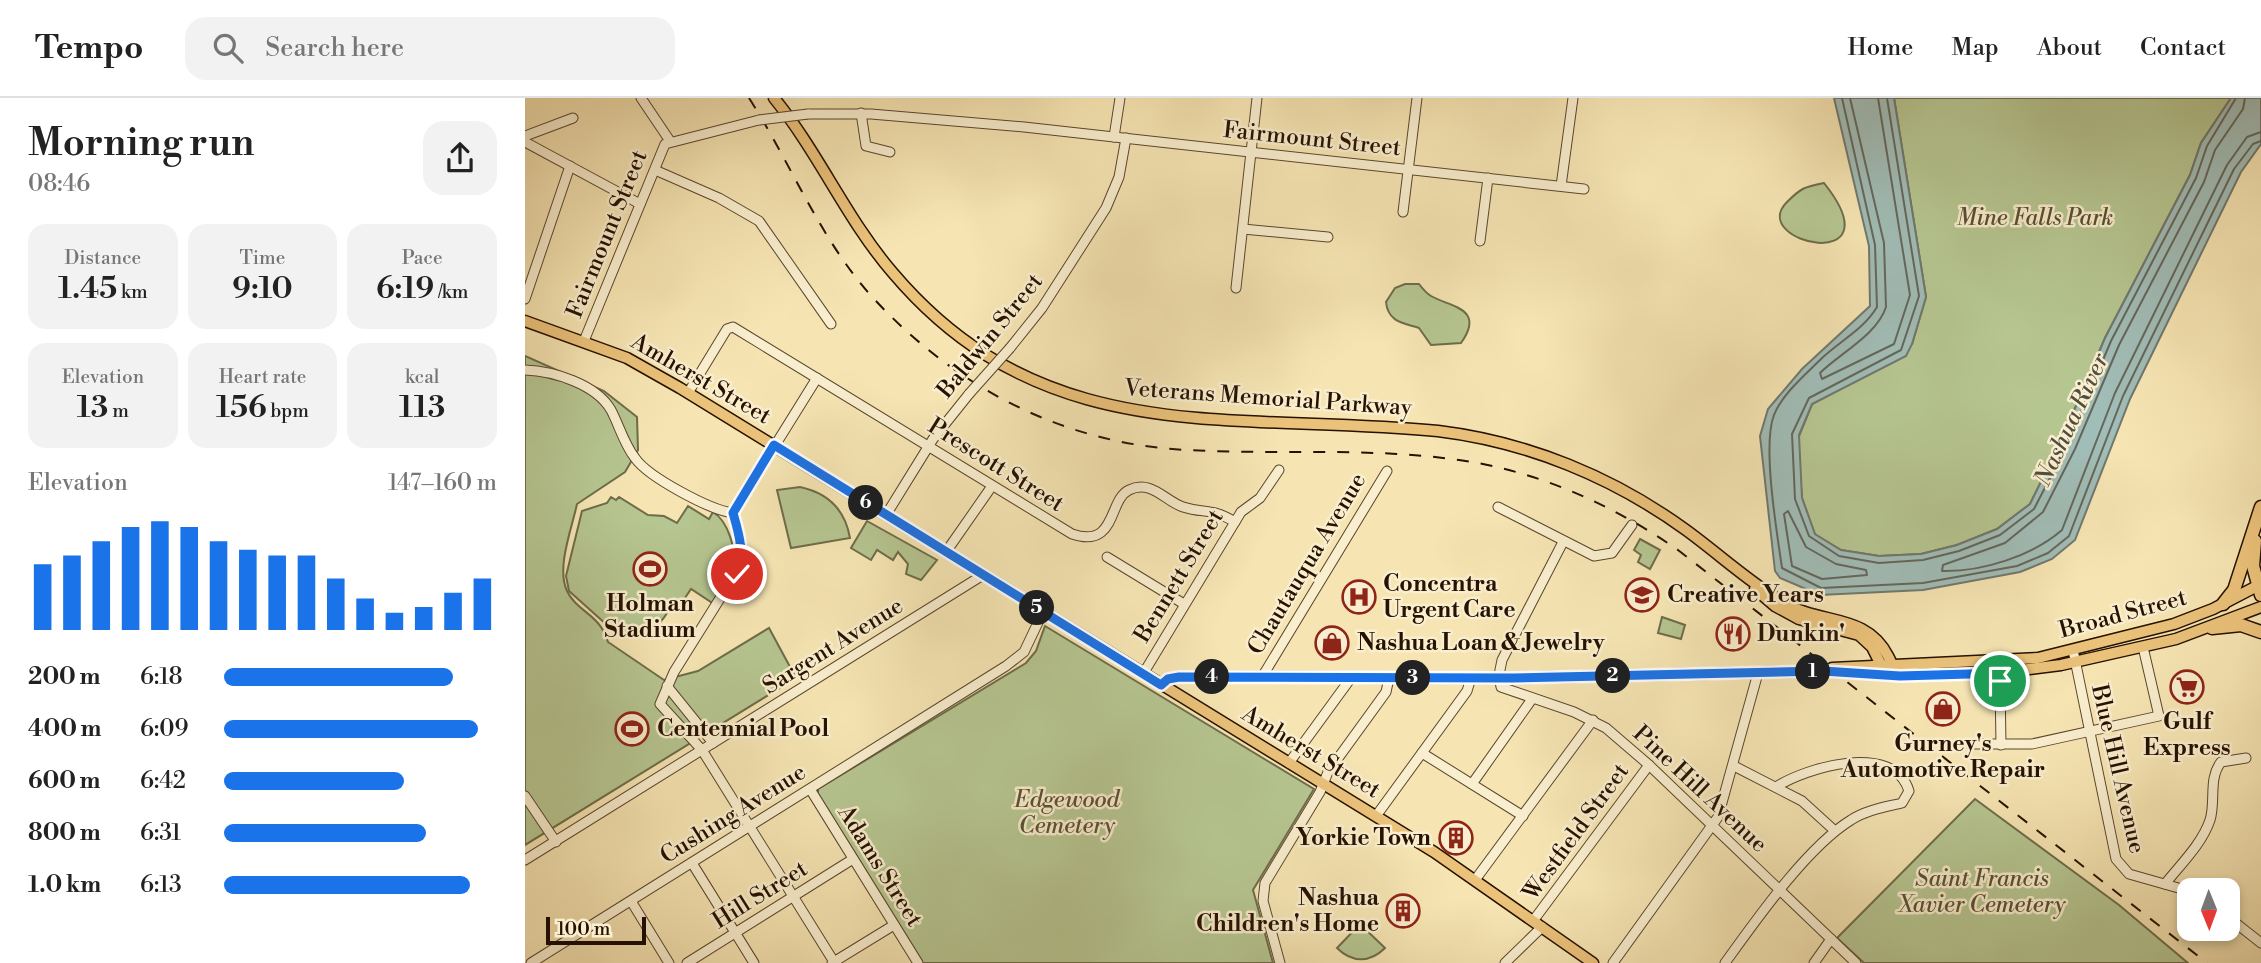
<!DOCTYPE html>
<meta charset="utf-8">
<style>
body{margin:0;font-family:"Libre Bodoni",serif;background:#f2f2f2;color:#222;height:100vh;display:flex;flex-direction:column;font-size:26px;white-space:nowrap}
*{box-sizing:border-box;margin:0}
p{font-size:23px;color:#767676}
.icon{flex:none;width:38px;height:38px;fill:none;stroke:currentColor;stroke-width:2;stroke-linecap:round;stroke-linejoin:round}
.map{position:relative;flex:1;overflow:hidden}
.sheet{display:flex;flex-direction:column;background:#fff;width:525px}
.sheet>*{flex:none}
.needle{width:46px;rotate:179deg}
.buttons{position:absolute;left:1652px;top:780px;display:grid;gap:14px}
.buttons a{display:grid;place-items:center;width:63px;height:63px;border-radius:14px;background:#fff;box-shadow:0 4px 10px #0003;font-size:35px}
.scale{position:absolute;left:21px;bottom:18px;width:100px;box-sizing:border-box;padding-left:7px;border:4px solid #261102;border-top:0;font-size:19px;line-height:24px;white-space:nowrap;color:#261102;-webkit-text-stroke:5px #f9eece;paint-order:stroke}
.pin{position:absolute;display:grid;place-items:center;width:60px;height:60px;color:#fff;margin:-30px;border:4px solid #fff;border-radius:50%;box-shadow:0 2px 7px #0007}
.km{position:absolute;width:35px;height:35px;margin:-18px;border-radius:50%;background:#222;color:#fff;font-size:19px;line-height:35px;text-align:center}
.round{display:grid;place-items:center;flex:none;width:74px;height:74px;border-radius:21px;background:#f2f2f2}
.head{display:flex;align-items:center;justify-content:space-between;height:119px;padding:0 28px}
h1{font-size:38px;font-weight:600;line-height:52px}
.metrics{display:grid;grid-template-columns:repeat(3,1fr);gap:10px;height:119px;padding:7px 28px}
.metrics div{display:grid;align-content:center;border-radius:18px;background:#f2f2f2;text-align:center}
.metrics b{font-size:30px;font-weight:600}
.metrics small{font-size:19px;font-weight:400}
.metrics p{font-size:19px}
.chart{height:196px;padding:14px 28px}
.chart p{display:flex;justify-content:space-between}
.chart svg{width:100%;height:126px;margin-top:7px;stroke:#1a73e8;stroke-width:6}
ul{padding:0 28px;list-style:none;font-size:23px}
li{display:grid;grid-template-columns:112px 84px 1fr;align-items:center;height:52px}
li i{height:18px;border-radius:9px;background:#1a73e8}
header{display:flex;align-items:center;gap:42px;box-sizing:border-box;height:98px;padding:0 35px;background:#fff;border-bottom:2px solid #e0e0e0}
header strong{font-size:33px}
nav{display:flex;gap:38px;margin-inline-start:auto;font-size:24px}
.search{width:490px;height:63px;background:#f2f2f2;display:flex;align-items:center;gap:18px;box-sizing:border-box;padding:0 24px;border-radius:21px;color:#767676;font-size:26px}
main{display:flex;flex:1;min-height:0}
.map>svg:first-child{display:block}
.green{fill:#b6c691;stroke:#6e6c4a;stroke-width:2}
.water{fill:#a1bdb7;stroke:#70786f;stroke-width:2}
.lines{fill:none;stroke-linecap:round;stroke-linejoin:round}
.shore{stroke:#64675c;stroke-width:2}
.minor-casing{stroke:#5a462e;stroke-width:11}
.major-casing{stroke:#261102;stroke-width:13}
.highway-casing{stroke:#261102;stroke-width:15}
.minor{stroke:#f9eece;stroke-width:9}
.major{stroke:#ebc27a;stroke-width:10}
.highway{stroke:#ebc27a;stroke-width:12}
.rail{stroke:#261102;stroke-width:2;stroke-dasharray:12 12;stroke-linecap:butt}
.minor-bridge-casing{stroke:#5a462e;stroke-width:11;stroke-linecap:butt}
.minor-bridge{stroke:#f9eece;stroke-width:9}
.route-casing{stroke:#fff;stroke-width:14}
.route{stroke:#1a73e8;stroke-width:9}
.labels{text-anchor:middle;dominant-baseline:central;stroke-width:5;stroke-linejoin:round;paint-order:stroke}
.street-label{font-size:23px;fill:#261102;stroke:#f9eece}
.park-label{font-size:23px;font-style:italic;fill:#585034;stroke:#f9eece}
.poi-label{font-size:23px;font-weight:bold;fill:#261102;stroke:#f9eece;text-anchor:start}
.water-label{font-size:24px;font-style:italic;fill:#514d41;stroke:#f9eece}
</style>
<header>
<strong>Tempo</strong>
<div class="search"><svg class="icon" aria-label="search" viewBox="0 0 24 24"><circle cx="10" cy="10" r="6"/><path d="M15 15l6 6"/></svg>Search here</div>
<nav><a>Home</a><a>Map</a><a>About</a><a>Contact</a></nav>
</header>
<main>
<section class="sheet">
<div class="head"><div><h1>Morning run</h1><p>08:46</p></div><a class="round"><svg class="icon" aria-label="share" viewBox="0 0 24 24"><path d="M12 15V3M7 8l5-5 5 5M5 13v7h14v-7"/></svg></a></div>
<div class="metrics">
<div><p>Distance</p><b>1.45<small> km</small></b></div>
<div><p>Time</p><b>9:10</b></div>
<div><p>Pace</p><b>6:19<small> /km</small></b></div>
</div>
<div class="metrics">
<div><p>Elevation</p><b>13<small> m</small></b></div>
<div><p>Heart rate</p><b>156<small> bpm</small></b></div>
<div><p>kcal</p><b>113</b></div>
</div>
<div class="chart"><p><span>Elevation</span>147–160 m</p>
<svg viewBox="0 0 160 44" preserveAspectRatio="none"><path d="M5 44V21M15 44V18M25 44V13M35 44V8M45 44V6M55 44V8M65 44V13M75 44V16M85 44V18M95 44V18M105 44V26M115 44V33M125 44V38M135 44V36M145 44V31M155 44V26"/></svg>
</div>
<ul>
<li><b>200 m</b>6:18<i style="width:84%"></i></li>
<li><b>400 m</b>6:09<i style="width:93%"></i></li>
<li><b>600 m</b>6:42<i style="width:66%"></i></li>
<li><b>800 m</b>6:31<i style="width:74%"></i></li>
<li><b>1.0 km</b>6:13<i style="width:90%"></i></li>
</ul>
</section>
<div class="map">
<svg width="1736" height="865" viewBox="0 0 1736 865">
<rect width="100%" height="100%" fill="#f6e5b3"/>
<filter id="stains"><feTurbulence type="fractalNoise" baseFrequency=".00286" numOctaves="4"/><feColorMatrix values="0 0 0 0 .2 0 0 0 0 .09 0 0 0 0 .02 0 0 0 .5 -.17"/></filter>
<radialGradient id="worn" r=".72"><stop offset=".6" stop-color="#630" stop-opacity="0"/><stop offset="1" stop-color="#630" stop-opacity=".3"/></radialGradient>
<g class="green">
<polygon points="1369,0 1706,0 1676,45 1665,77 1580,240 1536,343 1505,406 1472,431 1432,447 1396,456 1354,458 1316,452 1290,437 1277,400 1274,367 1274,338 1287,306 1334,281 1387,246 1401,199"/>
<path d="M1299,85C1373,178 1221,145 1262,104C1276,90 1279,89 1299,85Z"/>
<path d="M880,186H894C897,190 901,195 906,198C925,209 961,210 936,245L906,247L894,230C878,225 863,224 861,204L870,190Z"/>
<path d="M0,258L79,293L112,319L113,352L100,374L52,406C47,430 31,470 42,493C52,514 75,516 83,544L139,582L173,573L244,530L271,580L0,747Z"/>
<path d="M275,389C303,395 320,411 325,440L266,450L252,392Z"/>
<path d="M86,399L91,402L94,399L123,417L139,418L152,425L163,408L184,421L188,414C203,423 212,452 208,470C205,482 195,495 189,506L166,491L154,509L144,512C130,536 118,537 92,536L44,493L41,478L57,413L82,405Z"/>
<polygon points="342,423 412,462 396,482 381,476 383,466 373,454 368,462 352,452 346,462 326,450"/>
<polygon points="1115,441 1135,452 1125,471 1113,464 1116,457 1109,452"/>
<polygon points="1137,519 1160,527 1156,541 1133,535"/>
<polygon points="520,528 789,691 728,792 748,865 397,865 293,696 293,691 501,565 511,553"/>
<polygon points="1450,701 1594,807 1663,865 1339,865 1312,840"/>
<path d="M835,826L860,850C845,865 827,865 812,850Z"/>
</g>
<g class="water">
<polygon points="1309,0 1369,0 1401,199 1387,246 1381,258 1287,306 1274,337 1277,400 1290,436 1316,452 1354,458 1396,456 1432,447 1472,431 1505,406 1536,343 1580,240 1665,77 1676,45 1706,0 1736,0 1736,46 1716,74 1605,301 1550,442 1527,461 1495,474 1398,492 1295,497 1255,480 1250,473 1235,338 1243,311 1277,271 1345,208 1344,148"/>
<polygon points="116,619 122,628 97,644 91,634"/>
</g>
<g class="lines">
<g class="shore">
<path d="M1317,0L1350,147L1352,209C1339,231 1315,243 1297,260C1281,276 1257,296 1249,317C1237,347 1252,435 1257,470L1296,490L1398,485L1492,468L1523,455L1544,438L1598,298L1709,71L1728,46L1736,43"/>
<path d="M1325,0L1359,145L1361,209C1352,237 1315,255 1295,275L1297,281L1369,246L1385,197L1353,0"/>
<polyline points="1362,0 1394,198 1376,252 1284,300 1267,336 1270,401 1284,438 1314,458 1354,465 1398,462 1434,453 1475,437 1509,411 1542,347 1586,243 1671,80 1682,48 1711,0"/>
<path d="M1720,0L1718,11L1690,52L1679,84L1594,247L1550,351L1518,414L1480,445L1418,467L1417,473C1457,474 1507,458 1537,432L1590,295L1702,67L1722,39L1736,34"/>
<polygon points="1263,413 1281,449 1311,466 1341,472 1342,477 1297,481 1267,468 1259,416"/>
</g>
<defs>
<g id="minor">
<polyline points="116,0 145,43"/>
<polyline points="336,15 341,48 365,54"/>
<polyline points="283,16 346,16 499,29 1059,91"/>
<polyline points="0,38 48,20"/>
<polyline points="589,39 595,0"/>
<polyline points="0,44 115,106"/>
<polyline points="130,72 194,100 234,123 306,226"/>
<polyline points="1036,88 1048,0"/>
<polyline points="878,114 892,0"/>
<polyline points="718,131 803,139"/>
<polyline points="955,143 963,80"/>
<polyline points="711,190 732,0"/>
<polyline points="0,201 45,68"/>
<polyline points="59,243 140,46 234,22"/>
<polyline points="485,250 517,210 581,110 594,79 601,40"/>
<path d="M0,272C28,273 71,286 86,312C94,327 99,346 110,360C123,379 185,412 208,415"/>
<path d="M163,295L202,231L208,229L547,436C592,451 583,402 604,392C626,381 640,403 658,409C680,416 685,409 710,424"/>
<polyline points="973,409 1069,458 1087,455 1107,427"/>
<polyline points="208,415 216,443 214,470 149,574 135,606 177,652 309,864"/>
<polyline points="208,415 292,280"/>
<polyline points="361,417 408,341 444,296"/>
<polyline points="1038,444 977,562 974,577 976,589 1049,614 1081,630 1124,667 1331,865"/>
<polyline points="421,454 467,388"/>
<polyline points="582,459 659,506"/>
<polyline points="1548,552 1591,761 1604,776 1664,793"/>
<polyline points="618,576 716,414 735,400 754,372"/>
<polyline points="737,579 862,373"/>
<polyline points="142,588 188,645"/>
<polyline points="1445,646 1507,646 1634,618 1618,549"/>
<polyline points="1476,647 1475,585 1479,575"/>
<polyline points="897,655 998,718"/>
<polyline points="764,665 826,580"/>
<polyline points="1209,668 1277,703 1310,733"/>
<polyline points="947,686 1007,601"/>
<polyline points="285,691 393,865"/>
<polyline points="0,698 31,744"/>
<polyline points="851,718 942,593 946,580"/>
<polyline points="0,762 458,477"/>
<polyline points="167,765 229,865"/>
<polyline points="950,782 1068,622"/>
<path d="M1640,786C1655,767 1677,746 1685,722C1691,703 1683,681 1696,664L1721,660"/>
<polyline points="106,803 144,865"/>
<polyline points="1703,819 1736,845"/>
<polyline points="1008,823 1124,667"/>
<polyline points="6,865 481,568 499,554 518,514"/>
<polyline points="162,865 328,761"/>
<polyline points="307,865 369,827"/>
<polyline points="755,865 738,803 740,785 795,694 803,674 861,594 864,580"/>
<polyline points="980,865 1017,829"/>
<polyline points="1088,865 1193,719 1233,575"/>
<path d="M1200,865C1231,822 1282,749 1326,722C1341,712 1361,709 1377,705L1384,693C1369,643 1280,670 1251,689"/>
<polyline points="1289,865 1306,841"/>
</g>
<g id="major">
<path d="M249,0C294,55 322,122 368,175C520,354 706,313 913,333C1003,344 1088,379 1161,432C1194,456 1224,484 1259,505C1297,527 1341,515 1363,558C1367,566 1370,570 1365,577"/>
<polyline points="0,223 102,260 155,290 909,754 1068,865"/>
<polyline points="1230,491 1250,508 1274,521 1334,537 1347,549 1358,571"/>
<polyline points="1307,570 1513,560 1649,526 1688,511 1736,486"/>
<polyline points="636,587 643,581 654,579 988,580 1298,573 1371,577 1472,575 1536,567 1651,541 1736,509"/>
</g>
<g id="highway">
<polyline points="1730,443 1728,468 1736,497"/>
<polyline points="1698,506 1709,492 1736,409"/>
<polyline points="1687,530 1716,527 1736,534"/>
</g>
</defs>
<use href="#minor" class="minor-casing"/>
<use href="#major" class="major-casing"/>
<use href="#highway" class="highway-casing"/>
<use href="#minor" class="minor"/>
<use href="#major" class="major"/>
<use href="#highway" class="highway"/>
<path class="rail" d="M224,0C267,67 296,144 350,202C433,291 540,346 662,352C753,357 844,349 934,362C1013,373 1088,407 1153,452L1682,865"/>
<defs>
<g id="minor-bridge">
<polyline points="234,22 283,16"/>
<polyline points="444,296 485,250"/>
</g>
</defs>
<use href="#minor-bridge" class="minor-bridge-casing"/>
<use href="#minor-bridge" class="minor-bridge"/>
</g>
<g class="lines">
<defs>
<path id="route" d="M212,476C220,455 214,436 208,415L249,347L636,587L643,581L654,579L988,580L1298,573L1375,578L1479,575L1475,583"/>
</defs>
<use href="#route" class="route-casing"/>
<use href="#route" class="route"/>
</g>
<defs>
<symbol id="stadium-ring" viewBox="-11 -11 22 22"><circle r="9.5" fill="#f9eece" stroke="#8f2418" stroke-width="1.5"/><path d="M0-5a6.5 5 0 1 0 0 10a6.5 5 0 1 0 0-10ZM-3.5-1.8h7v3.6h-7Z" fill="#8f2418"/></symbol>
<symbol id="school-ring" viewBox="-11 -11 22 22"><circle r="9.5" fill="#f9eece" stroke="#8f2418" stroke-width="1.5"/><path d="M0-5L7-2L0 1L-7-2ZM-4 1L0 2.5L4 1V4Q0 6-4 4Z" fill="#8f2418"/></symbol>
<symbol id="hospital-ring" viewBox="-11 -11 22 22"><circle r="9.5" fill="#f9eece" stroke="#8f2418" stroke-width="1.5"/><path d="M-5-5h3v3.5h4V-5h3V5h-3V1.5h-4V5h-3Z" fill="#8f2418"/></symbol>
<symbol id="restaurant-ring" viewBox="-11 -11 22 22"><circle r="9.5" fill="#f9eece" stroke="#8f2418" stroke-width="1.5"/><path d="M-5-6h1v4h1v-4h1v4h1v-4h1v5L-1.5 .5V6h-2V.5L-5-1ZM5-6V6H3V1.5H1.5Q1.5-4 5-6Z" fill="#8f2418"/></symbol>
<symbol id="shop-ring" viewBox="-11 -11 22 22"><circle r="9.5" fill="#f9eece" stroke="#8f2418" stroke-width="1.5"/><path d="M-5-2.5h2.3a2.7 3.5 0 0 1 5.4 0H5L5.5 6h-11ZM-1.5-2.5h3a1.5 2.3 0 0 0-3 0Z" fill="#8f2418"/></symbol>
<symbol id="supermarket-ring" viewBox="-11 -11 22 22"><circle r="9.5" fill="#f9eece" stroke="#8f2418" stroke-width="1.5"/><path d="M-6-5.5h2.5l.6 2H6L4.5 2H-2.5L-4.4-4H-6ZM-1.5 3.2a1.3 1.3 0 1 0 .1 0ZM3 3.2a1.3 1.3 0 1 0 .1 0Z" fill="#8f2418"/></symbol>
<symbol id="building-ring" viewBox="-11 -11 22 22"><circle r="9.5" fill="#f9eece" stroke="#8f2418" stroke-width="1.5"/><path d="M-4-6H4V6H1V3H-1V6H-4ZM-2.5-4.3h1.7v1.8h-1.7ZM.8-4.3h1.7v1.8H.8ZM-2.5-1h1.7V.8h-1.7ZM.8-1h1.7V.8H.8Z" fill="#8f2418"/></symbol>
</defs>
<g fill-rule="evenodd">
<use href="#stadium-ring" x="106" y="452" width="38" height="38"/>
<use href="#school-ring" x="1098" y="478" width="38" height="38"/>
<use href="#hospital-ring" x="815" y="480" width="38" height="38"/>
<use href="#restaurant-ring" x="1189" y="517" width="38" height="38"/>
<use href="#shop-ring" x="788" y="526" width="38" height="38"/>
<use href="#supermarket-ring" x="1643" y="570" width="38" height="38"/>
<use href="#shop-ring" x="1399" y="592" width="38" height="38"/>
<use href="#stadium-ring" x="88" y="612" width="38" height="38"/>
<use href="#building-ring" x="912" y="721" width="38" height="38"/>
<use href="#building-ring" x="859" y="794" width="38" height="38"/>
</g>
<g class="labels">
<g class="street-label">
<text transform="translate(787 41) rotate(6)">Fairmount Street</text>
<text transform="translate(82 136) rotate(-68)">Fairmount Street</text>
<text transform="translate(465 238) rotate(-51)">Baldwin Street</text>
<text transform="translate(176 281) rotate(30)">Amherst Street</text>
<text transform="translate(743 300) rotate(4)">Veterans Memorial Parkway</text>
<text transform="translate(471 367) rotate(32)">Prescott Street</text>
<text transform="translate(782 466) rotate(-59)">Chautauqua Avenue</text>
<text transform="translate(654 478) rotate(-59)">Bennett Street</text>
<text transform="translate(1598 516) rotate(-15)">Broad Street</text>
<text transform="translate(308 548) rotate(-32)">Sargent Avenue</text>
<text transform="translate(786 654) rotate(31)">Amherst Street</text>
<text transform="translate(1593 671) rotate(77)">Blue Hill Avenue</text>
<text transform="translate(1175 691) rotate(43)">Pine Hill Avenue</text>
<text transform="translate(208 716) rotate(-32)">Cushing Avenue</text>
<text transform="translate(1051 734) rotate(-54)">Westfield Street</text>
<text transform="translate(355 768) rotate(58)">Adams Street</text>
<text transform="translate(235 797) rotate(-32)">Hill Street</text>
</g>
<g class="park-label">
<text x="1510" y="120">Mine Falls Park</text>
<text x="542" y="702">Edgewood<tspan x="542" dy="26">Cemetery</tspan></text>
<text x="1457" y="781">Saint Francis<tspan x="1457" dy="26">Xavier Cemetery</tspan></text>
</g>
<g class="poi-label">
<text x="858" y="486">Concentra<tspan x="858" dy="26">Urgent Care</tspan></text>
<text x="1142" y="497">Creative Years</text>
<text x="125" y="506" text-anchor="middle">Holman<tspan x="125" dy="26">Stadium</tspan></text>
<text x="1232" y="536">Dunkin'</text>
<text x="832" y="545">Nashua Loan &amp; Jewelry</text>
<text x="1662" y="624" text-anchor="middle">Gulf<tspan x="1662" dy="26">Express</tspan></text>
<text x="132" y="631">Centennial Pool</text>
<text x="1418" y="646" text-anchor="middle">Gurney's<tspan x="1418" dy="26">Automotive Repair</tspan></text>
<text x="906" y="740" text-anchor="end">Yorkie Town</text>
<text x="854" y="800" text-anchor="end">Nashua<tspan x="854" dy="26">Children's Home</tspan></text>
</g>
<g class="water-label">
<text transform="translate(1547 322) rotate(-65)">Nashua River</text>
</g>
</g>
<rect width="100%" height="100%" filter="url(#stains)"/>
<rect width="100%" height="100%" fill="url(#worn)"/>
</svg>
<div class="buttons">
<a><svg class="needle" viewBox="-14 -14 28 28"><path d="M0-13l5 13h-10z" fill="#e53935"/><path d="M0 13l5-13h-10z" fill="#767676"/></svg></a>
</div>
<div class="scale">100 m</div>
<div class="pin" style="left:1475px;top:583px;background:#1e9e55"><svg class="icon" aria-label="arrive" viewBox="0 0 24 24"><path d="M6 21V4h12l-3 4 3 4H6"/></svg></div>
<div class="pin" style="left:212px;top:476px;background:#d93025"><svg class="icon" aria-label="check" viewBox="0 0 24 24"><path d="M5 12l5 5 9-10"/></svg></div>
<b class="km" style="left:1288px;top:574px">1</b>
<b class="km" style="left:1088px;top:578px">2</b>
<b class="km" style="left:888px;top:580px">3</b>
<b class="km" style="left:687px;top:579px">4</b>
<b class="km" style="left:512px;top:510px">5</b>
<b class="km" style="left:341px;top:405px">6</b>
</div>
</main>
